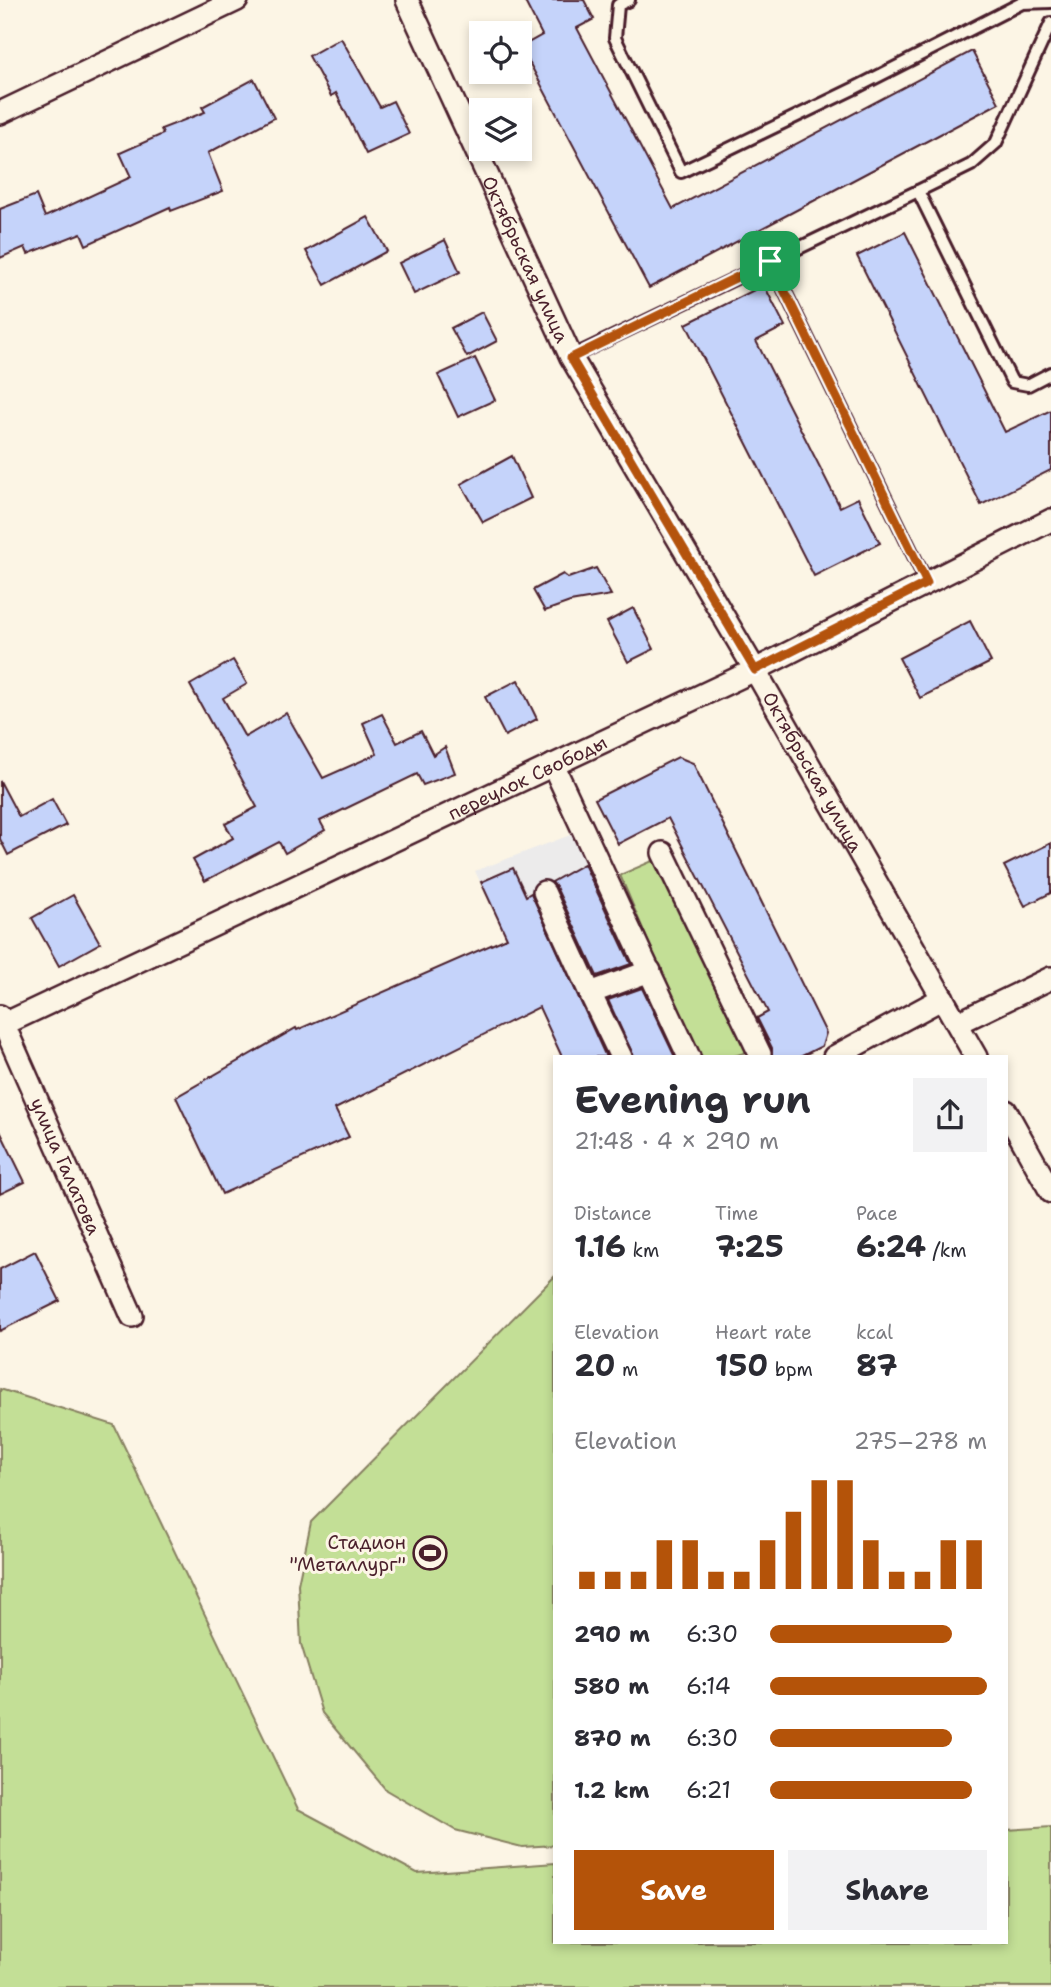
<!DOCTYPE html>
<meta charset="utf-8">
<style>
body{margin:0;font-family:"Shantell Sans",sans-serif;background:#f2f2f3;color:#2b2b33;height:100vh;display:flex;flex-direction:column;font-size:26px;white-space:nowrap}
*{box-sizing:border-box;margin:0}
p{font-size:23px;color:#7c7c81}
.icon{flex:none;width:38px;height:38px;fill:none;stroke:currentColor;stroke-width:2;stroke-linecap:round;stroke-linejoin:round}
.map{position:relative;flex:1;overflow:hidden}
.details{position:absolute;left:553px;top:1055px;width:455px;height:889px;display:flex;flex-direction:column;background:#fff;border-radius:0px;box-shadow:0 4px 10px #0003}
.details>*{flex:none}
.tools{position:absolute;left:469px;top:21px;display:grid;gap:14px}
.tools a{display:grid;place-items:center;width:63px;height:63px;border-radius:0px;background:#fff;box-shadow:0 4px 10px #0003;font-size:35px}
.pin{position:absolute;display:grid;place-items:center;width:60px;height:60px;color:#fff;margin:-30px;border-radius:14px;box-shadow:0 4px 10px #0006}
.round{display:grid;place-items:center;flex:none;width:74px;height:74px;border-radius:0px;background:#f2f2f3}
.overview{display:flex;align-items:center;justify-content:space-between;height:119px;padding:0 21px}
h1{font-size:38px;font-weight:700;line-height:52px}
.stats{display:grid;grid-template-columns:repeat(3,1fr);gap:10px;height:119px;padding:7px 21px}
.stats div{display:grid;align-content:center}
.stats b{font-size:30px;font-weight:700}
.stats small{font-size:19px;font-weight:400}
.stats p{font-size:19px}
.chart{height:196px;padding:14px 21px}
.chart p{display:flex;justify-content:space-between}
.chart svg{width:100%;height:126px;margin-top:7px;stroke:#b45309;stroke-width:6}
.button{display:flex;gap:14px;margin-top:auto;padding:14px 21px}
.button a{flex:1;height:80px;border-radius:0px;background:#b45309;color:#fff;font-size:28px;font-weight:700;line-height:80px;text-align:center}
.button a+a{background:#f2f2f3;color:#2b2b33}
ul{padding:0 21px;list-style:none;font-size:23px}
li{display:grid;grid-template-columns:112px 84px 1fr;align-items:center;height:52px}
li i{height:18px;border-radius:9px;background:#b45309}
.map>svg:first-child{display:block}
.built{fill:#ecebeb}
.green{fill:#c3df96;stroke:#867f60;stroke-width:2}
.building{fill:#c5d3fa;stroke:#4a1f2b;stroke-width:2}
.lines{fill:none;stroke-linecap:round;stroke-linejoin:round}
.lane-casing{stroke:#4a1f2b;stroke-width:16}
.street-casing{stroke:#4a1f2b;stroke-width:26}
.lane{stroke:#fcf5e5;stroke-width:10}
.street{stroke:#fcf5e5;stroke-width:21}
.route-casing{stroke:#fff;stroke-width:14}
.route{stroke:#b45309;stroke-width:9}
.labels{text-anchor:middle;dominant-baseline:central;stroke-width:6;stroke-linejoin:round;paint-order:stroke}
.street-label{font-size:19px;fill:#4a1f2b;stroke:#fcf5e5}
.poi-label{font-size:19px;fill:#4a1f2b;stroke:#fcf5e5;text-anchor:end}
</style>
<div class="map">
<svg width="1051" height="1987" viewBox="0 0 1051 1987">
<rect width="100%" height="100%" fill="#fcf5e5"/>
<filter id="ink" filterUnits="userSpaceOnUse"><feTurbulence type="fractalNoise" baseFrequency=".0143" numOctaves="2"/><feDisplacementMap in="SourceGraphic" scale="14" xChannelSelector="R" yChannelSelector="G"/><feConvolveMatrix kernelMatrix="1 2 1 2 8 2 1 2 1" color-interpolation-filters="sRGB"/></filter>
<g filter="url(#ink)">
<polygon class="built" points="573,834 682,1057 562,1057 475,871"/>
<g class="green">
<polygon points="657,859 747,1052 731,1057 697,1057 620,875"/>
<polygon points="555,1276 555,1845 522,1847 455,1830 386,1790 322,1713 301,1644 298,1584 311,1522"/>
<polygon points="0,1389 114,1425 298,1809 417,1873 555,1863 555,1942 1006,1942 1006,1830 1051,1827 1051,1987 0,1987"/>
</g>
<g class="building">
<polygon points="524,0 584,0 594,19 577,28 673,209 972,51 999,103 649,288 521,47 542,35"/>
<polygon points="341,38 380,107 393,101 409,134 366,154 336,93 331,96 309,56"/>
<polygon points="254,79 274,118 208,153 223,191 171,211 170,207 86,245 81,233 28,254 25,247 0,258 0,209 36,195 45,217 131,177 120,153 163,134 161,129 205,112 202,107"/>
<polygon points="368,217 387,251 325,285 306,251"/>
<polygon points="905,232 1005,432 1051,410 1051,470 981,505 857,256"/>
<polygon points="445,240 460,272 414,294 399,263"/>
<polygon points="764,285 785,326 756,341 840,507 858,498 880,543 814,576 686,324"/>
<polygon points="482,312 497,341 467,357 451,328"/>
<polygon points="475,358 495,400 458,417 438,375"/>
<polygon points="512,456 531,498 483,522 461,484"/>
<polygon points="596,568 611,595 570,602 545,611 533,590 563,574 568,578"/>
<polygon points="633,608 654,649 628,662 607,622"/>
<polygon points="970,621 991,662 920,698 899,658"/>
<polygon points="233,660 247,684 223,698 245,737 286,713 323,778 377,754 363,723 382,714 397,743 421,731 433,755 445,747 455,773 423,785 417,774 320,821 325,830 285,853 279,842 205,881 193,860 233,838 225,824 257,807 190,685"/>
<polygon points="518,680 537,719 505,736 485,697"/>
<polygon points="678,757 693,763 826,1033 822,1046 800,1057 772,1057 772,1048 757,1018 768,1012 668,818 618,844 595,799"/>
<polygon points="0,781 19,817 52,799 66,825 8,855 0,839"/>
<polygon points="1051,843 1051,893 1025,906 1004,866"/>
<polygon points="584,864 631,964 597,976 556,887 552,882"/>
<polygon points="513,868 526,896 531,893 606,1057 562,1057 539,1007 335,1109 349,1137 222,1194 176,1097 296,1028 297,1030 507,938 481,882"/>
<polygon points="73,895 100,943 59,966 32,918"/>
<polygon points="642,988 675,1057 634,1057 608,1000"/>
<polygon points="0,1131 25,1182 0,1194"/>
<polygon points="35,1251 60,1301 0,1331 0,1269"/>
</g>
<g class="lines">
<defs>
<g id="lane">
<polyline points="629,0 618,5 615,38 681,172 855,88 1022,3 1051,2"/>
<polyline points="1051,23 996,143 971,165 918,191 1012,382 1028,385 1051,373"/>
<polyline points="770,261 927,583"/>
<polyline points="571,357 918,191"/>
</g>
<g id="street">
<path id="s1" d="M407,0L571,357L755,670L976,1057"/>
<polyline points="0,113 237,0"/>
<polyline points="553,765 689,1057"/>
<polyline points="663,853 760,1054"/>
<polyline points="544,892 590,993 650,971"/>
<polyline points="590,993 621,1057"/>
<path id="s2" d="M0,1016L132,1316"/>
<polyline points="958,1023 1051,978"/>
<path id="s3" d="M0,1026L755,670L1051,520"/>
<polyline points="834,1057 943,998"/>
<polyline points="1006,1111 1051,1192"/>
</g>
</defs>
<use href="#lane" class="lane-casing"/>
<use href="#street" class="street-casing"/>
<use href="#lane" class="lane"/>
<use href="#street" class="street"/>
</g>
</g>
<g class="lines" filter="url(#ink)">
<defs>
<polygon id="route" points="770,261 927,583 755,670 571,358"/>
</defs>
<use href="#route" class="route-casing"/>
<use href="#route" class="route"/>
</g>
<defs>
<symbol id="stadium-ring" viewBox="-11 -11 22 22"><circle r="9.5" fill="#fcf5e5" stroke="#4a1f2b" stroke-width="1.5"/><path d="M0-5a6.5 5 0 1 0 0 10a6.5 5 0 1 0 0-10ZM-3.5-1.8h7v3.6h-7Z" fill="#4a1f2b"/></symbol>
</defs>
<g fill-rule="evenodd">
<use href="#stadium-ring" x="411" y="1534" width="38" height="38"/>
</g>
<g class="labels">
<g class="street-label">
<text stroke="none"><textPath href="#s1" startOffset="285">Октябрьская улица</textPath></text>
<text stroke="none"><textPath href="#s1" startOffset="873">Октябрьская улица</textPath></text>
<text stroke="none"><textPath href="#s3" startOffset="583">переулок Свободы</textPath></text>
<text stroke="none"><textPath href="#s2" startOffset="164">улица Галатова</textPath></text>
</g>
<g class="poi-label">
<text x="406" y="1542">Стадион<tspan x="406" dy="22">"Металлург"</tspan></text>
</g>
</g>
</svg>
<div class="tools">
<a><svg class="icon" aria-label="locate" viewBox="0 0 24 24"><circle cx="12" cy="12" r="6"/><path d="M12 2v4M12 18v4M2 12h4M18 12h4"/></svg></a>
<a><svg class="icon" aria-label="layers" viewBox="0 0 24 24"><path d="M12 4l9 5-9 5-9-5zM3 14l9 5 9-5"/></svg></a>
</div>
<div class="pin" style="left:770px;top:261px;background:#1e9e55"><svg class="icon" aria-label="arrive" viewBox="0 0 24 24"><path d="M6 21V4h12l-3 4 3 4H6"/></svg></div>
<section class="details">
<div class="overview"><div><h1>Evening run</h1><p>21:48 · 4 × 290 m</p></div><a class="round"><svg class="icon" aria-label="share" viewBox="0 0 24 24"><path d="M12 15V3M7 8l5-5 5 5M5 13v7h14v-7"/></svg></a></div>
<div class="stats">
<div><p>Distance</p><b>1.16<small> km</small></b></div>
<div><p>Time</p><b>7:25</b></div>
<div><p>Pace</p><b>6:24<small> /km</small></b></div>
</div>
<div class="stats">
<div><p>Elevation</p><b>20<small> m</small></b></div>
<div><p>Heart rate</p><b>150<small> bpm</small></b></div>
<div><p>kcal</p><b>87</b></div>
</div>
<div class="chart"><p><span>Elevation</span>275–278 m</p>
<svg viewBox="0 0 160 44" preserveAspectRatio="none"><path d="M5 44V38M15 44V38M25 44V38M35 44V27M45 44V27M55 44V38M65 44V38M75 44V27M85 44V17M95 44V6M105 44V6M115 44V27M125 44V38M135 44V38M145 44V27M155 44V27"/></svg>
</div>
<ul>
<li><b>290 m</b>6:30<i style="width:84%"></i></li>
<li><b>580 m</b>6:14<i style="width:100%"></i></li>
<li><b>870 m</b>6:30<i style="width:84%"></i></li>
<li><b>1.2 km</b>6:21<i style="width:93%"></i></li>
</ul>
<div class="button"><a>Save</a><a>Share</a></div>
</section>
</div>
